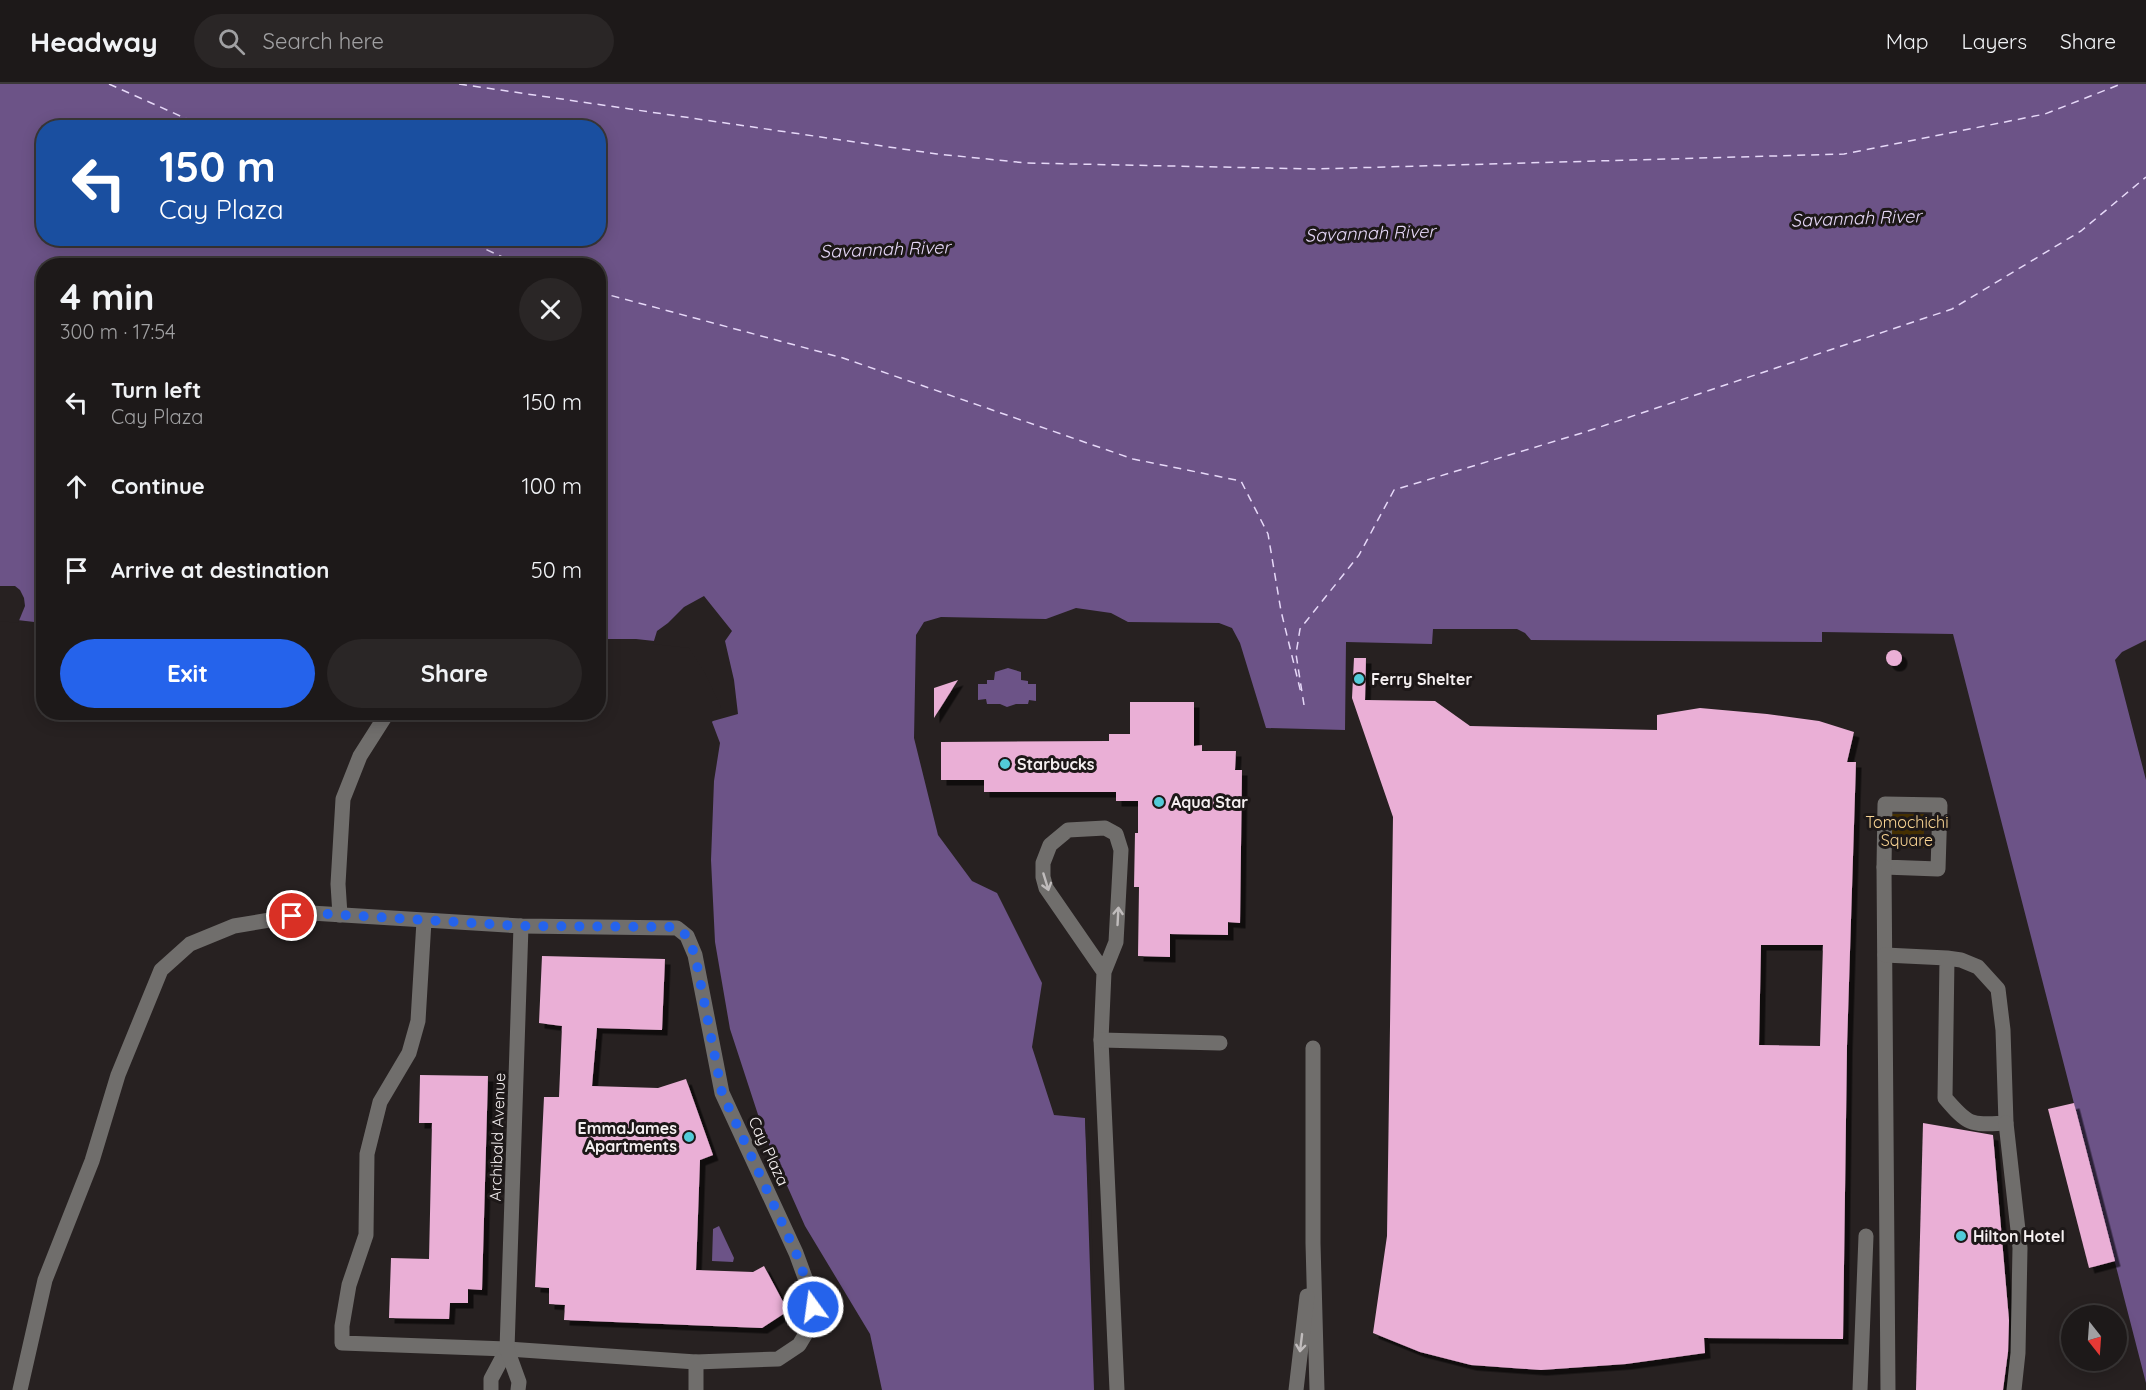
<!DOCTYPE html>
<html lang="en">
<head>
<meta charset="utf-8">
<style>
  :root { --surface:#1d1919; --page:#2a2626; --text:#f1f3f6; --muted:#a0a0a2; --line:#3b3838; --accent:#2563eb }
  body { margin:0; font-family:Quicksand,sans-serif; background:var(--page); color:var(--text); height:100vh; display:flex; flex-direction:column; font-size:22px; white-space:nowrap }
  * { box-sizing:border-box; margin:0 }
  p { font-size:20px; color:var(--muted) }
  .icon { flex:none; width:33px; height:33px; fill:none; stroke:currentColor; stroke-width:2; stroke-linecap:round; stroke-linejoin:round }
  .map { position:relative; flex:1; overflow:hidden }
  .side { position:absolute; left:36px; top:174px; width:570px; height:462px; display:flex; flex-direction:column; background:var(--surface); border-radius:24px; box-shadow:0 3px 15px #0003,0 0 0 2px var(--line) }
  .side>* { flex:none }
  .hud { position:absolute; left:36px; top:36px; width:570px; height:126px; border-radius:24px; box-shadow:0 3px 15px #0003,0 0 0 2px var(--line); background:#1a4fa0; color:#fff; overflow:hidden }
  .needle { width:39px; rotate:163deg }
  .controls { position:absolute; left:2061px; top:1221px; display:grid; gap:12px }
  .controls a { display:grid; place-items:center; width:66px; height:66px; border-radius:50%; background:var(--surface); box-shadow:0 3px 15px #0003,0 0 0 2px var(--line); font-size:30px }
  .pin { position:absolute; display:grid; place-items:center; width:51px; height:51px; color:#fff; margin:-26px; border:3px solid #fff; border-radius:50%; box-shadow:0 2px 6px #0007 }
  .me { position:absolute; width:66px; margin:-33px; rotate:346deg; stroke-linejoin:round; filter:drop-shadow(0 0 4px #0008) }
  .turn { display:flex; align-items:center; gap:21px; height:126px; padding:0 24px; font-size:27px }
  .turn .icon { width:78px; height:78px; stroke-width:2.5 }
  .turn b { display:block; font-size:42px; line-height:51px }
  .round { display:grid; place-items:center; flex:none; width:63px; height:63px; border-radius:32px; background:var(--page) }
  .headline { display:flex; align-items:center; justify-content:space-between; height:102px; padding:0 24px }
  h1 { font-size:36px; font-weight:800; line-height:45px }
  .action { display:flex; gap:12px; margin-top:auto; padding:12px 24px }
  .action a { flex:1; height:69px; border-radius:36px; background:var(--accent); color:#fff; font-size:24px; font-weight:800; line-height:69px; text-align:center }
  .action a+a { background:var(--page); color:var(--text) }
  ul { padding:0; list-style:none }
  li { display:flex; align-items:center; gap:18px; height:84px; padding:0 24px }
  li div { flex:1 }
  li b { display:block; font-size:22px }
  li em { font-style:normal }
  header { display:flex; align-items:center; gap:36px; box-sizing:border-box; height:84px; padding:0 30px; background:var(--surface); border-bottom:2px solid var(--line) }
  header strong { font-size:28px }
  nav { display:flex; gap:33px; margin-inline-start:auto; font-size:21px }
  .search { width:420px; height:54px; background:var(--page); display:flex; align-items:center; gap:15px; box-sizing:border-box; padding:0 21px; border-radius:33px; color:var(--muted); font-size:22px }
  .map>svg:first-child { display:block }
  .green { fill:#453002 }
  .water { fill:#6c5387; fill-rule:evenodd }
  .pier { fill:#272121 }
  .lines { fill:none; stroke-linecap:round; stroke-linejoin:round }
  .ferry { stroke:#e6d8f8; stroke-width:1.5; stroke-dasharray:8 6; stroke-linecap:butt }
  .building { fill:#eaafd6; fill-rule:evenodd; filter:url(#shadow) }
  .minor { stroke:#706e6c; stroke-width:15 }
  .oneway { stroke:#c0bcbc }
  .route { stroke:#2563eb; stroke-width:10; stroke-dasharray:0 18 }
  .poi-dot { fill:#52cbd8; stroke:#1d1818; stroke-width:2 }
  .labels { text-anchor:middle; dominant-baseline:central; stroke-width:6; stroke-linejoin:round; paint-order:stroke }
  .poi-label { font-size:16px; font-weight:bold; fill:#f5f0f1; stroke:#1d1818; text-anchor:start }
  .park-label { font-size:16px; fill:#fad594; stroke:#1d1818 }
  .street-label { font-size:16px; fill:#f5f0f1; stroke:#1d1818 }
  .water-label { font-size:18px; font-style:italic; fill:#e6d8f8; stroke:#1d1818 }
</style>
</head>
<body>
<header>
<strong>Headway</strong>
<div class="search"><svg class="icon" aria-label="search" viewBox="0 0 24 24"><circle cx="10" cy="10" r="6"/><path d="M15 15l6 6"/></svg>Search here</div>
<nav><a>Map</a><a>Layers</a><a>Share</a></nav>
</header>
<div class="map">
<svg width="2146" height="1306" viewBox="0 0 2146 1306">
  <defs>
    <filter id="shadow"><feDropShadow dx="5.5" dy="5.5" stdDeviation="0" flood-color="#0009"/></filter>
  </defs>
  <rect width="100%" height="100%" fill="#272121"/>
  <path class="green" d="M1890 730H1924V764H1888Z"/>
  <g class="water">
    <path d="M0 0H2146V556L2122 568 2115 576 2146 696V1299L1953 550 1822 548V558L1531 556 1525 549 1517 545H1433L1432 560 1346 558 1345 646 1266 644 1240 559 1232 544 1219 539 1128 538 1111 529 1076 524 1046 535 941 533 924 538 916 551 914 654 938 751 972 797 997 809 1042 899 1032 963 1054 1031 1085 1034 1094 1306H882L870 1250 805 1142 765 1052 730 945 715 858 711 776 714 697 720 659 712 638 724 623 691 561 636 555H599L598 182H44L43 539 0 534ZM44 44H598V154H44Z"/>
    <path d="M1008 584 1021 588V596L1028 597V600H1036V617L1029 616 1028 620H1016L1007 623 1000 620H987L986 615 978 616V600H987V596H994L995 588Z"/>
    <path d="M719 1142 734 1174 733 1178 712 1177 713 1145Z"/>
  </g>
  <g class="pier">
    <path d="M0 502H15L20 506 24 514 25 522 18 539 0 537Z"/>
    <path d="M704 512 732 547 725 557 734 596 738 630 713 637 710 635 721 623 705 589 689 564 653 560 657 547 668 539 684 523Z"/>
    <path d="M1085 1031 1088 1034 1097 1306H1096Z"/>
  </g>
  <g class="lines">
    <g class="ferry">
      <path d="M109 0 207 44"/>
      <path d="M459 0 937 70 1027 79 1314 85 1844 70 2045 30 2121 0"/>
      <path d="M461 154 522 182"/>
      <path d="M598 208 843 274 1133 375 1241 397 1268 450 1281 527 1301 609"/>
      <path d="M1304 621 1296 570 1300 545 1359 471 1394 406 1582 349 1952 225 2081 147 2146 93"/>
    </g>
  </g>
  <g class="building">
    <circle cx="1894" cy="574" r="8"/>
    <path d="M1354 574H1366L1365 616 1435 617 1470 642 1657 646V631L1700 624 1767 630 1819 637 1854 648 1847 678H1856L1847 962 1843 1255 1704 1254 1705 1269 1626 1280 1541 1286 1471 1281 1420 1268 1373 1249 1387 1152 1393 733 1352 614ZM1761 861H1823L1820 962 1759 961Z"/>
    <path d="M958 596 934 634V604Z"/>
    <path d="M1130 618H1194V662L1202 661V667H1236L1235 686H1242L1240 839 1228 838V851L1170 850V873L1138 872 1139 803H1134L1135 749H1138V717H1116V708H984V696H941V658L1109 657V650H1130Z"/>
    <path d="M542 872 665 875 662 946 597 944 592 1002 658 1004 686 995 713 1071 700 1076 696 1186 753 1188 764 1182 788 1227 762 1244 564 1236 565 1221 549 1220V1204L535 1203 544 1013H559L562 942 539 939Z"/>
    <path d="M420 991 488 992 482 1206 468 1205V1219H450L449 1235 389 1234 391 1174 429 1175 432 1039H419Z"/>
    <path d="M2074 1019 2115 1177 2089 1184 2048 1025Z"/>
    <path d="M1923 1039 1993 1051 2009 1236 2008 1268 2003 1306H1916Z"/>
  </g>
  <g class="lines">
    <g class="minor">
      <path d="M1885 720 1940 721 1938 785 1884 783Z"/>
      <path d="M1884 783 1888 1306"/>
      <path d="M340 831 338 800 343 715 360 672 388 628"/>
      <path d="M1885 871 1947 874 1961 876 1978 883 1998 905 2003 946 2006 1039C1970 1041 1969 1042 1945 1014L1947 874"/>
      <path d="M1104 888 1046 804 1043 793V779L1050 761 1068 746 1105 744 1116 750 1121 766 1116 858 1104 888 1101 956 1117 1306"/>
      <path d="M1101 956 1220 959"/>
      <path d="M1313 964V1159L1317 1306"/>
      <path d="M2006 1039 2020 1164 2018 1269 2014 1306"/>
      <path d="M20 1306 45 1196 92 1077 118 991 161 886 190 860 234 842 311 829 521 842 677 844 687 852 695 871 722 1009 796 1169 811 1210 814 1236 799 1261 778 1275 696 1278 507 1265 342 1259V1242L349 1201 366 1151 367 1070 380 1018 409 969 418 937 424 837"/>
      <path d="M491 1306V1295L507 1265"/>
      <path d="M518 1306 519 1298 507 1265 521 842"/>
      <path d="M696 1306V1278"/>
      <path d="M1296 1306 1307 1212"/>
      <path d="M1860 1306 1866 1152"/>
    </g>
  </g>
  <defs><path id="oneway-shaft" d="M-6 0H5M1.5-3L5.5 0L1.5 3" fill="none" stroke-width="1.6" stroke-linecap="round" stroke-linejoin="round" transform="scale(1.5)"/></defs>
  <g class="oneway">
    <use href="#oneway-shaft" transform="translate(1046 798) rotate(73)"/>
    <use href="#oneway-shaft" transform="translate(1118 832) rotate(-87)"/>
    <use href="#oneway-shaft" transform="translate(1301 1259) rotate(97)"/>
  </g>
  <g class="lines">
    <path class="route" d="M292 832 311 829 521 842 676 843 687 852 695 871 722 1009 796 1169 811 1210 813 1223"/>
  </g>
  <g class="poi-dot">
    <circle cx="1359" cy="595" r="6"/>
    <circle cx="1005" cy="680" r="6"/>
    <circle cx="1159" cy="718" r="6"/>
    <circle cx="689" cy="1053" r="6"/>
    <circle cx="1961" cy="1152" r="6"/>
  </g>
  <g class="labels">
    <g class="poi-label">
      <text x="1371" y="595">Ferry Shelter</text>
      <text x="1017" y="680">Starbucks</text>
      <text x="1171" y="718">Aqua Star</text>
      <text x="677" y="1044" text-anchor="end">EmmaJames<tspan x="677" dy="18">Apartments</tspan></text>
      <text x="1973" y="1152">Hilton Hotel</text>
    </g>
    <g class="park-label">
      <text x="1907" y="738">Tomochichi<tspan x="1907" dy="18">Square</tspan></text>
    </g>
    <g class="street-label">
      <text transform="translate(497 1053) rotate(-88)">Archibald Avenue</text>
      <text transform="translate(769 1067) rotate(65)">Cay Plaza</text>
    </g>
    <g class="water-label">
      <text transform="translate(1856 134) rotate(-2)">Savannah River</text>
      <text transform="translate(1370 149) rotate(-2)">Savannah River</text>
      <text transform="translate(885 165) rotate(-2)">Savannah River</text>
    </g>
  </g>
</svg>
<div class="controls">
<a><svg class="needle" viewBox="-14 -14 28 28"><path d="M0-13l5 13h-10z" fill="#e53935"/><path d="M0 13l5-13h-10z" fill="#a0a0a2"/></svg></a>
</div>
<div class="pin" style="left:292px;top:832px;background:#d93025"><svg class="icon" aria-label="arrive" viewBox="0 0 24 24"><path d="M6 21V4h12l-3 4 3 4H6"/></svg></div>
<svg class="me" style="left:813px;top:1223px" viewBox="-20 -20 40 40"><circle r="17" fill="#2563eb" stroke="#fff" stroke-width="3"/><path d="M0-11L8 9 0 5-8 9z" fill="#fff"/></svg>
<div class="hud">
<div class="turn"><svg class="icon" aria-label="left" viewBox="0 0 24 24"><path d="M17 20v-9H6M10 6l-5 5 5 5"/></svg><div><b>150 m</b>Cay Plaza</div></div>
</div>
<section class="side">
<div class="headline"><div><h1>4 min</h1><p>300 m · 17:54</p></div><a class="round"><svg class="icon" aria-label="close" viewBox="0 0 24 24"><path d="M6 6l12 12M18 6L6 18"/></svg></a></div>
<ul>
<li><svg class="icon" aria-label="left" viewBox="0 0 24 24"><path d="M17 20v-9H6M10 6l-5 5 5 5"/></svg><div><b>Turn left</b><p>Cay Plaza</p></div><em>150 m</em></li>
<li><svg class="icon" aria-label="ahead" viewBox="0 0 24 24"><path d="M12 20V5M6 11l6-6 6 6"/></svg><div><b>Continue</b></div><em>100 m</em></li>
<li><svg class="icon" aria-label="arrive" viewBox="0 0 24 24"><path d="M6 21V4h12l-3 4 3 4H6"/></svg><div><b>Arrive at destination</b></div><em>50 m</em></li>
</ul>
<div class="action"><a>Exit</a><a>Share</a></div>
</section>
</div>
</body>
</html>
